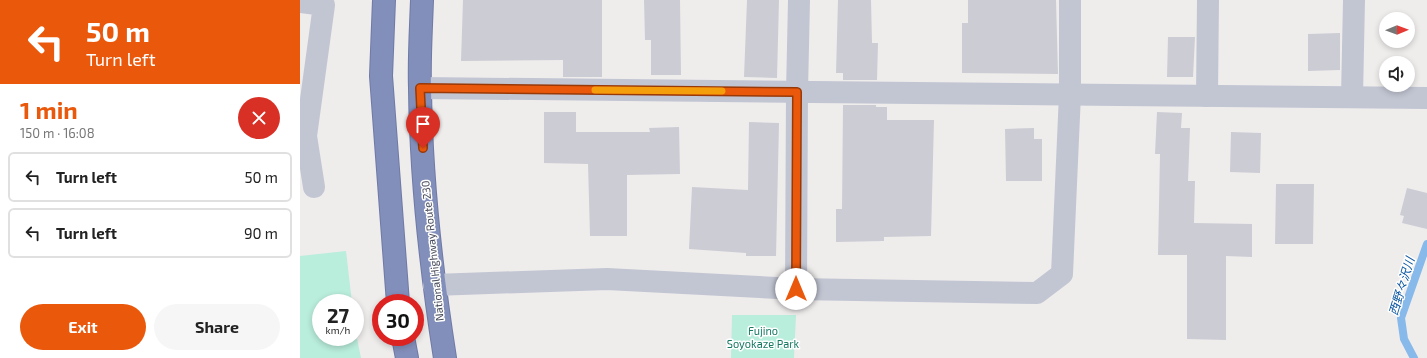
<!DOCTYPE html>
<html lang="en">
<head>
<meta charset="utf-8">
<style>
  :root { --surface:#fff; --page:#f6f6f6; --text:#222; --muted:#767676; --line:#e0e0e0; --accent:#ea580c }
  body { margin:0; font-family:"Exo 2","Noto Sans JP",sans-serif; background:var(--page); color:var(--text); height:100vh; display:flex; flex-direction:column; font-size:15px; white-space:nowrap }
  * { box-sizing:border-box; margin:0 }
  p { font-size:13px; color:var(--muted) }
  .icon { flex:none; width:22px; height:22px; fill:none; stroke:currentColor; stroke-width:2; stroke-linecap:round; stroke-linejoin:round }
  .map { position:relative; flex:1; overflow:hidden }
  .side { display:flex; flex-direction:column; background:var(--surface); width:300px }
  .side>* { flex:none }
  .hud { background:#ea580c; color:#fff; overflow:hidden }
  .needle { width:26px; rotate:89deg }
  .controls { position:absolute; left:1079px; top:12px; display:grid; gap:8px }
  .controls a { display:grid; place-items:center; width:36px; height:36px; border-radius:50%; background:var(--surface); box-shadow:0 2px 6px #0003; font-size:20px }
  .speed { position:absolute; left:12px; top:294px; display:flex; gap:8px; font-size:20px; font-weight:700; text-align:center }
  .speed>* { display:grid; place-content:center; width:52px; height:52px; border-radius:50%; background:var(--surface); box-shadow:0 2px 6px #0003; line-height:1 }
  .speed small { font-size:10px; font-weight:400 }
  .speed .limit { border:6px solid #d22; background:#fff; color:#111 }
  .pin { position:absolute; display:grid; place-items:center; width:34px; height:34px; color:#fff; margin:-41px -17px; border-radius:50% 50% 50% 0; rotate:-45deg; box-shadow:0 0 4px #0007 }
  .pin .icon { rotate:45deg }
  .me { position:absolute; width:44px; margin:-22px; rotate:0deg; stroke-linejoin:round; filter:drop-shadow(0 0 3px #0008) }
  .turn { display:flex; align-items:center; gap:14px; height:84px; padding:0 20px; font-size:18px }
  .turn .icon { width:52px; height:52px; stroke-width:2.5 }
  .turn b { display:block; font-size:28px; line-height:34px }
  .round { display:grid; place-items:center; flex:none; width:42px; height:42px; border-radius:21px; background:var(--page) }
  .overview { display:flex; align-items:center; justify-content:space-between; height:68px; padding:0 20px }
  h1 { font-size:24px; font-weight:700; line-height:30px; color:var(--accent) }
  .primary-button { display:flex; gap:8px; margin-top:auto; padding:8px 20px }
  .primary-button a { flex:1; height:46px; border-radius:24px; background:var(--accent); color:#fff; font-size:16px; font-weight:700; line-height:46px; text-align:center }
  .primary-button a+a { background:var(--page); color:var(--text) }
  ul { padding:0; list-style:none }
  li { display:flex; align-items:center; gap:12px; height:50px; margin:0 8px 6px; padding:0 12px; border:2px solid var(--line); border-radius:6px }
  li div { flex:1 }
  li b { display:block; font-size:15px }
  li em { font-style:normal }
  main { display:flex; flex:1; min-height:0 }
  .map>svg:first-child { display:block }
  .green { fill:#b9eddc }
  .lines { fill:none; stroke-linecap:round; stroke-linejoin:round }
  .stream { stroke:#87b9ea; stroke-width:8 }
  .building { fill:#ccccd4 }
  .highway-casing { stroke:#6f7aa6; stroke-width:24 }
  .minor { stroke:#c2c6d3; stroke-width:22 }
  .highway { stroke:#838fbb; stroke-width:22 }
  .route-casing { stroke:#983908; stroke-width:10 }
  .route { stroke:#ea580c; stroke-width:7 }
  .slow { stroke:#f59e0b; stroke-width:7 }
  .labels { text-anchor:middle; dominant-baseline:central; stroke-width:3; stroke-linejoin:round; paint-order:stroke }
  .street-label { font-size:11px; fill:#454959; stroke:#fff }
  .park-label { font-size:11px; fill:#177863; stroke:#fff }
  .water-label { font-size:12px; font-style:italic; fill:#0e59a2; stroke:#fff }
</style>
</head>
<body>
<main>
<section class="side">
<div class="hud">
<div class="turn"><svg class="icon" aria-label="left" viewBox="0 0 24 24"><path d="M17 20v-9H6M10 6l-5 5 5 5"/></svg><div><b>50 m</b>Turn left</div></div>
</div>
<div class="overview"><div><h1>1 min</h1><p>150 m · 16:08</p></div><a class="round" style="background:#d93025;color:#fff"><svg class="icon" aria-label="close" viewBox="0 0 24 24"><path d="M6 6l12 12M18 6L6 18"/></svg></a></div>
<ul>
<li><svg class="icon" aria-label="left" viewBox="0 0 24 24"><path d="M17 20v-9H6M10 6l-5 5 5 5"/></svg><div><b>Turn left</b></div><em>50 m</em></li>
<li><svg class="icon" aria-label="left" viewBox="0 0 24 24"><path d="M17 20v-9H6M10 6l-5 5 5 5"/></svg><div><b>Turn left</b></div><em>90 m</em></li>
</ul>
<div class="primary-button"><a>Exit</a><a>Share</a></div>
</section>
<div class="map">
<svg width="1127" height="358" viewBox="0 0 1127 358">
  <rect width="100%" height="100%" fill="#efecec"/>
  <g class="green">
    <path d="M46 251 52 303H21V337H55V329L61 358H0V256Z"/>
    <path d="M432 315H496L494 358H431Z"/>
  </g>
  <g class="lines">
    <path class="stream" d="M1114 358 1104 339 1101 318 1127 244"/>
  </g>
  <g class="building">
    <path d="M163 0H302V77H263V60L161 61Z"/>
    <path d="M344 0H380L381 75H351V40H345Z"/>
    <path d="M447 0H479L477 78 444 77Z"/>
    <path d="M538 0H571L572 43H578L577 80H543V73H536Z"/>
    <path d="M668 0H756L758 74 662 73V23H668Z"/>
    <path d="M1040 33V70L1008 71V34Z"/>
    <path d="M868 37H895L893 77H867Z"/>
    <path d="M543 105H576V107H587V120H634L631 236 584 237V241L536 242V209H542Z"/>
    <path d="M244 112H276V132H350L349 128 379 127 380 174 327 175V236H290L288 164 244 163Z"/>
    <path d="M857 112 882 113 881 128H890L888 181H895L894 223 952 224V257L926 256V340L887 339V255H858L860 154H855Z"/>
    <path d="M449 122 479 123 476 256H446V253L389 249 392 187 448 190Z"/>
    <path d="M734 128V139H742V181H706L705 129Z"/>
    <path d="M931 132 961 133 960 173 930 172Z"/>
    <path d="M976 184H1014L1013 244H975Z"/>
    <path d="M1107 188 1127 193V229L1102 223 1104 216 1100 215Z"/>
  </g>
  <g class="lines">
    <defs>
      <g id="highway">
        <path d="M84 0 81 76 98 303"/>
        <path d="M122 0C121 29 119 59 120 88 121 179 131 269 145 358"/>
        <path d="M103 337 107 358"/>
      </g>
    </defs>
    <use href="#highway" class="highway-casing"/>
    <g class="minor">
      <path d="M0 2 24 5 6 136 14 187"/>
      <path d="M120 88 1127 98"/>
      <path d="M907 96 908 0"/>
      <path d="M1052 97 1054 0"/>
      <path d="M134 285 307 279 496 289 737 293 762 274 770 94V0"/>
      <path d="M496 289 497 92 499 0"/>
    </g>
    <use href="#highway" class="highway"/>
  </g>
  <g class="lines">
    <defs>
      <path id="route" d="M123 148 120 88 497 92 496 289"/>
    </defs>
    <use href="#route" class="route-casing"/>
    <use href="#route" class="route"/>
    <path class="slow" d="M295 90 422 91"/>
  </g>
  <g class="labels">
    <g class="street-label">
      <text transform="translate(132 251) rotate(-96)">National Highway Route 230</text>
    </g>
    <g class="park-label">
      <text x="463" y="330">Fujino<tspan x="463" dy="13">Soyokaze Park</tspan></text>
    </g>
    <g class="water-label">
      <text transform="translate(1101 286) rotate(-73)">西野々沢川</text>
    </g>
  </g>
</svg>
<div class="controls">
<a><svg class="needle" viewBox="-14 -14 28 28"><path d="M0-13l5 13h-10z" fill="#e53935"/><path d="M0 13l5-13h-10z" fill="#767676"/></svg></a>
<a><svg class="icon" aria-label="sound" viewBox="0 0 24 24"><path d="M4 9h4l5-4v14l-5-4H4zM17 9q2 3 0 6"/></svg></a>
</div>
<div class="speed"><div>27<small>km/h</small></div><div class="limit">30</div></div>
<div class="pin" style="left:123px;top:148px;background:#d93025"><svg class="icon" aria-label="arrive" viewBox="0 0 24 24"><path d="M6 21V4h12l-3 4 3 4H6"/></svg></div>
<svg class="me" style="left:496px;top:289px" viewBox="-20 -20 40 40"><circle r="19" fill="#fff"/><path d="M0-13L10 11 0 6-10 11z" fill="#ea580c"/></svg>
</div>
</main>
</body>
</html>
